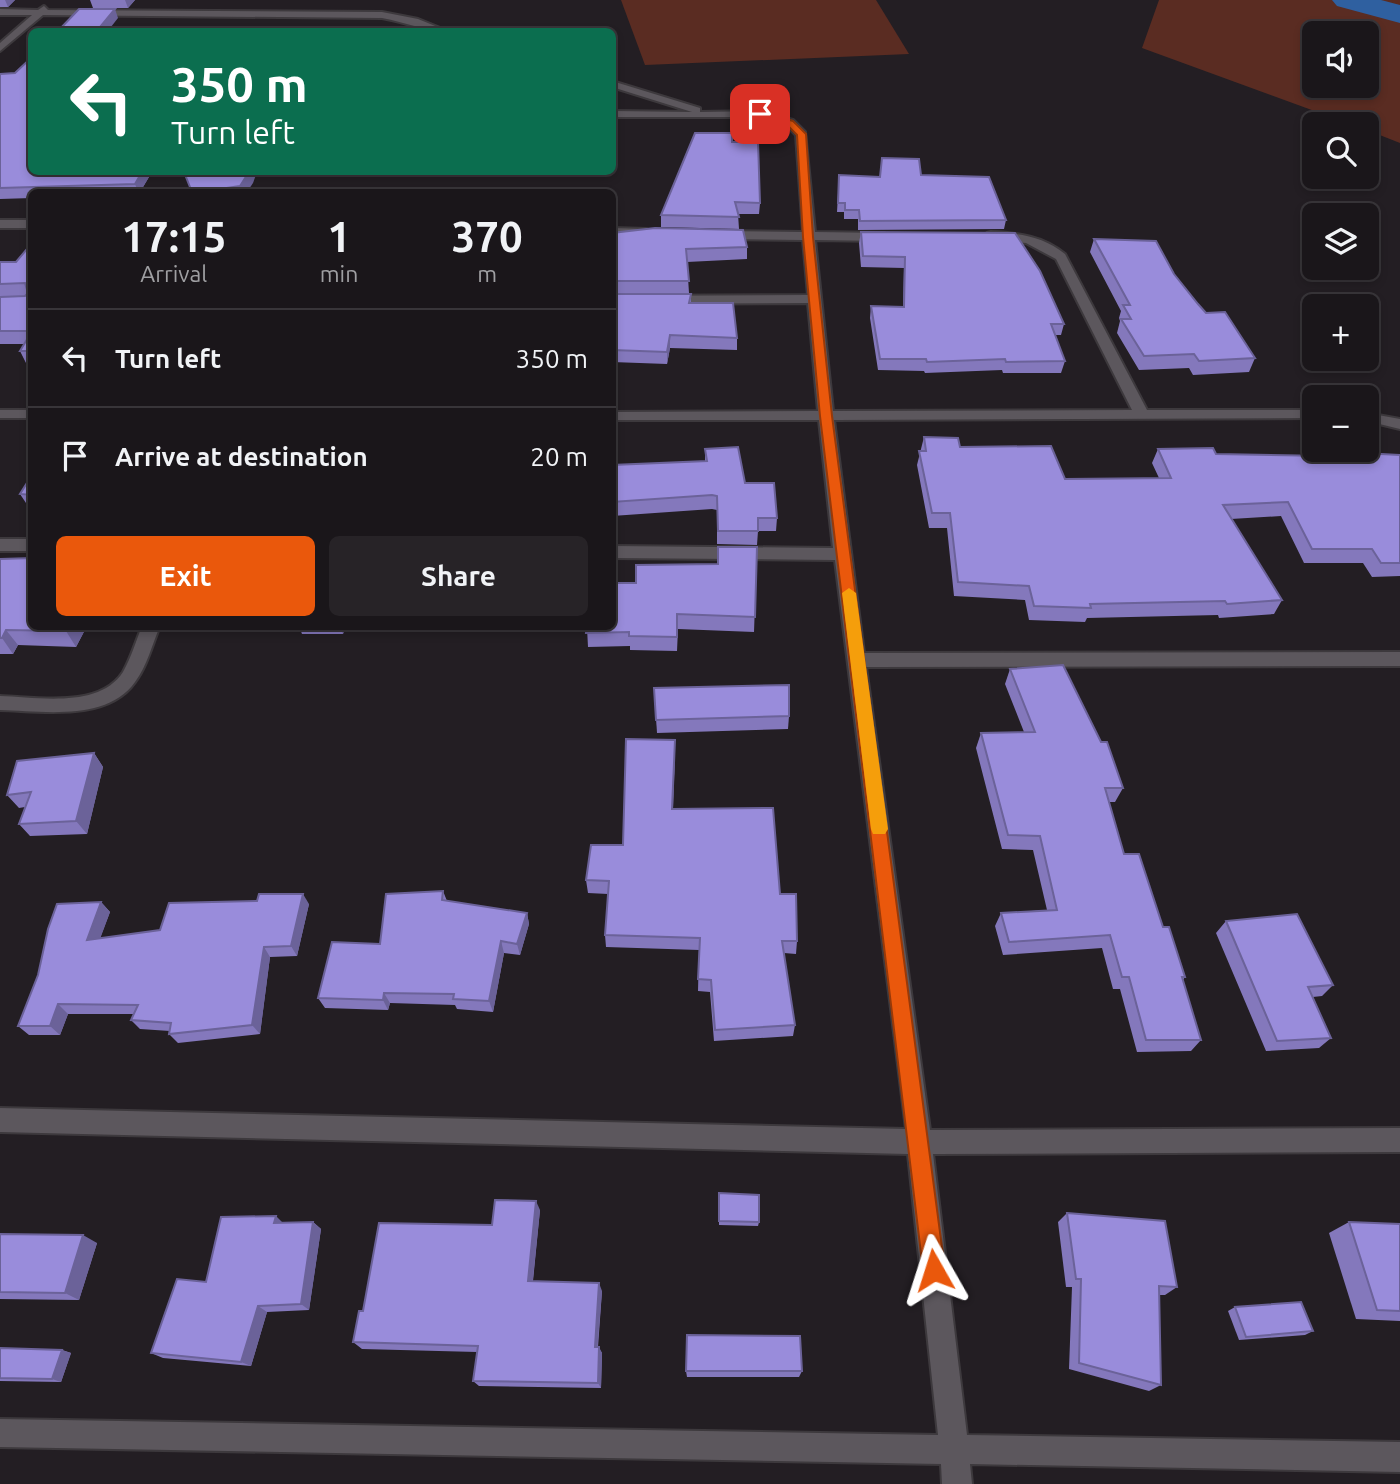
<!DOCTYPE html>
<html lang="en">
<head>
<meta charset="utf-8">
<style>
  :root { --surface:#1a161a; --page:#272327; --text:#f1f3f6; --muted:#9f9fa2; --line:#383539; --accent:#ea580c }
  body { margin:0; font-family:Ubuntu,sans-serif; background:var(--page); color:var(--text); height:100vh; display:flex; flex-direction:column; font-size:26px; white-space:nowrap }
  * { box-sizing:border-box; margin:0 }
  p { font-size:23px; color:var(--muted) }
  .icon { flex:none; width:38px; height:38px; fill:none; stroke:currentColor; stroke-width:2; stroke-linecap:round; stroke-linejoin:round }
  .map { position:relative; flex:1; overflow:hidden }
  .side { position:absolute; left:28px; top:189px; width:588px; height:441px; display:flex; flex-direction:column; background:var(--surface); border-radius:10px; box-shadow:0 4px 10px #0003,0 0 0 2px var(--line) }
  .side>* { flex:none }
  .top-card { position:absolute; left:28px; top:28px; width:588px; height:147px; border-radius:10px; box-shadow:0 4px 10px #0003,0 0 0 2px var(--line); background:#0b6e4f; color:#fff; overflow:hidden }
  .tools { position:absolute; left:1302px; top:21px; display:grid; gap:14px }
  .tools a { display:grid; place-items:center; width:77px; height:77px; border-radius:10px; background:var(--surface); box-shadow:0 4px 10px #0003,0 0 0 2px var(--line); font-size:35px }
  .pin { position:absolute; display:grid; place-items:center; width:60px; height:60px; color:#fff; margin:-30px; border-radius:14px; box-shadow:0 4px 10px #0006 }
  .me { position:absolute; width:77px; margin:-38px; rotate:354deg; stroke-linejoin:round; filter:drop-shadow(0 0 5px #0008) }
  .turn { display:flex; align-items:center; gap:24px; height:147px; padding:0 28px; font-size:32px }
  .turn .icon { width:91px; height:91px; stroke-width:2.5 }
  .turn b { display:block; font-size:49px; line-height:60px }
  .eta { display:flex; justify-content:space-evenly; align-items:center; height:119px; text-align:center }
  .eta b { font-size:42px; font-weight:600; line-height:49px }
  .primary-button { display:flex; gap:14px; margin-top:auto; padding:14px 28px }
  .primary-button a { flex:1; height:80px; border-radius:10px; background:var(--accent); color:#fff; font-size:28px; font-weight:600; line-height:80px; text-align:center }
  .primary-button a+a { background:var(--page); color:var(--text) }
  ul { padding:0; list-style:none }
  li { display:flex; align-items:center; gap:21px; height:98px; padding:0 28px; border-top:2px solid var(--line) }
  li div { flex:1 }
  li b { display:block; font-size:26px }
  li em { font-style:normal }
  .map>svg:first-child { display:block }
  .green { fill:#5a2c22; fill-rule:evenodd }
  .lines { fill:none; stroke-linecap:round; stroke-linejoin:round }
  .river { fill:#2f60a0; fill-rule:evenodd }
  .minor-casing { stroke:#3d393d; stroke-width:4 }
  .minor { fill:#5c575d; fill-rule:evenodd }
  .wall { fill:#8478bc }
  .shaded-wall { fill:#6b6299 }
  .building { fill:#998cdb; stroke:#6b6299; stroke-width:2 }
  .route { fill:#ea580c; stroke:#983908; stroke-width:2 }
  .slow { fill:#f59e0b }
</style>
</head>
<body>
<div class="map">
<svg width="1400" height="1484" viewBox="0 0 1400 1484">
  <rect width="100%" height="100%" fill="#231e23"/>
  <g class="green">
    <path d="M621 0H876L909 54 645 65Z"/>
    <path d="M1159 0H1400V143L1367 130V124H1350L1142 48ZM1314 33H1367V86H1314Z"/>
  </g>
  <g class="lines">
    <path class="river" d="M1332 0H1381L1400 5V23L1337 6Z"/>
    <defs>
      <g id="minor">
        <path d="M44 6 48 10 382 12 418 19 450 32C428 32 405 22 382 18L43 15 0 51V43L32 15H0V9L38 10Z"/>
        <path d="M612 81 700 108V112L760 111 793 120 805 132 815 232 884 233 890 237 884 241 815 240 833 411 1132 410 1056 259 1026 243 987 239V233L991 232C1019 233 1043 236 1065 254L1147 410H1314V418L834 420 864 653 1400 652V666L866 667 930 1130 1400 1128V1152L933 1154 967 1435 1400 1442V1472L970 1464 972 1484H942L941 1464 0 1447V1419L938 1435 908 1154 0 1132V1108L906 1129 835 560 612 558V546L833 548 819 420H612V412L818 411 808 303 612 304V296L808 295 803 240 719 239 713 235 719 231 803 232 796 135 785 124 760 117H612V111L692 112 612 87Z"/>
        <rect x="0" y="220" width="32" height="8"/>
        <path d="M612 228 646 229 652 233 646 237 612 236Z"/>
        <rect x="0" y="410" width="32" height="8"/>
        <path d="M1367 413 1400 419V429L1367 421Z"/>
        <rect x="0" y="539" width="32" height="12"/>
        <path d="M142 626H160C152 645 147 666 135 682 107 722 42 711 0 710V696C37 697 99 709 123 672 131 658 136 641 142 626Z"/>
      </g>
    </defs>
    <use href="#minor" class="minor-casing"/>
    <use href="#minor" class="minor"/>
  </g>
  <g class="wall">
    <path d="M0 0H15L8 7H0Z"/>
    <path d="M90 0H135L128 8H93Z"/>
    <path d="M0 74 32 172H152L140 192H32V198L0 199Z"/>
    <path d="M732 142 760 203 759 214H738L739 229 661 227V215Z"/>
    <path d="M839 175 880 177 921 175 1006 220 1004 229 858 230V219H844V212H837Z"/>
    <path d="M861 232 1064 324 1061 335H1055L1065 361 1061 373H1003L1002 370 925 373 924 371 878 370 870 318 871 306 903 307 904 268 861 267 859 243Z"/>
    <path d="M612 233 747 247V259L687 262 689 293H612Z"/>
    <path d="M1094 239 1206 313 1255 358 1249 372 1193 375 1189 368 1139 370 1117 333 1120 321 1119 318 1121 311 1090 252Z"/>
    <path d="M32 243V364L27 365 20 351 24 344H0V262H16Z"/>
    <path d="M612 294H691V303L737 338V350L670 348 667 364 612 362Z"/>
    <path d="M924 437 1065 479 1159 478 1152 463 1158 449 1216 454 1322 456 1325 450 1400 455V576L1372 577 1363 563H1304L1281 516 1231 519 1282 600 1274 614 1219 618 1218 615 1087 618 1085 622 1029 620 1025 600 954 596 947 528H929L917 465Z"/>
    <path d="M705 449 745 483 777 518 776 531H758L757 545 717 544V510L712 509 612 516V465L705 461Z"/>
    <path d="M32 475V507L28 506 20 494Z"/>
    <path d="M718 547H757L754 632 678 629 677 651 630 650V646L588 647 587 628 554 626H612L636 583 718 564Z"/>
    <path d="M0 559 32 626H87L76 647 18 645 13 654H0Z"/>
    <path d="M180 626H250L248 631Z"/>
    <path d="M299 626H351L345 627 343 634H302Z"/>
    <path d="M402 626H459V629L404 632Z"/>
    <path d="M1010 669 1123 788 1115 802H1109L1124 854 1163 927 1185 977 1183 980 1201 1040 1191 1051 1137 1052 1120 989H1113L1102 948 1003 955 995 926 1001 913 1047 910 1033 850 1002 849 976 748 981 733 1024 732 1005 684Z"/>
    <path d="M654 688 789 716 788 729 657 733Z"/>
    <path d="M94 753 103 767 87 834 30 836 19 824 25 807 19 808 7 795Z"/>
    <path d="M675 754 673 809 780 894 797 941 796 954 784 953 795 1025 793 1036 714 1041 710 992 698 991 699 950 606 947 605 935 608 894 588 893 586 880 623 845Z"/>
    <path d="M443 891 447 901 527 913 529 924 520 955 504 953 493 1012 457 1009 455 1005 390 1003 388 1010 325 1008 318 998Z"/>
    <path d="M101 902 110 912 100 938 160 930 309 904 297 956 270 957 260 1034 178 1043 169 1034 170 1031 140 1029 131 1020 134 1014H68L60 1035H29L18 1026Z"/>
    <path d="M1226 921 1333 985 1322 996 1313 997 1331 1038 1319 1048 1266 1051 1216 933Z"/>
    <path d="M719 1193 759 1222 758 1226 719 1225Z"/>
    <path d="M540 1210 533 1281 602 1291 598 1347 602 1353 601 1388 479 1386 473 1381 477 1352 362 1349 353 1342 363 1311 492 1225Z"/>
    <path d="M1067 1213 1177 1287 1165 1295H1159L1161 1385 1149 1391 1069 1369 1072 1287H1066L1058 1222Z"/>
    <path d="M313 1222 321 1229 309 1310 267 1312 251 1366 163 1358 151 1353 206 1282 283 1223Z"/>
    <path d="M1349 1222 1400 1224V1321L1356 1319 1329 1233Z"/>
    <path d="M0 1234 97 1243 79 1300 0 1299Z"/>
    <path d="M1235 1307 1313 1331 1305 1335 1239 1340 1228 1311Z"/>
    <path d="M0 1348 62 1350 71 1353 61 1382 0 1381Z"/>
    <path d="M686 1371H802L799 1377H687Z"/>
  </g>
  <g class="shaded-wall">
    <path d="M5 0H15L8 7Z"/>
    <path d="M125 0H135L128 8Z"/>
    <path d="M115 9 118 18 107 32H96Z"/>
    <path d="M142 172H152L140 192H138L135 184Z"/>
    <path d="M249 172H257L253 183 247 192H200Z"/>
    <path d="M670 335V348L667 364V352Z"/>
    <path d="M68 626H87L76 647 66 631Z"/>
    <path d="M340 626 345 627 343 634Z"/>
    <path d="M6 630 18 645 13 654 2 638Z"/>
    <path d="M675 740V754L672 822V809Z"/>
    <path d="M94 753 103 767 87 834 76 821Z"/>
    <path d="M303 894 309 904 297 956 291 946Z"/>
    <path d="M101 902 110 912 96 950 87 940Z"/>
    <path d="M527 913 529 924 520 955 517 944Z"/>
    <path d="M501 941 504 953 493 1012 489 1001Z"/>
    <path d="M264 947 270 957 260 1034 252 1025Z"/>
    <path d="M384 993 390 1003 388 1010 383 1000Z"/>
    <path d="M58 1004 68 1014 60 1035 50 1026Z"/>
    <path d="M536 1201 540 1210 532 1288 528 1281Z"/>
    <path d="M276 1216 284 1224 274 1223Z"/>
    <path d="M313 1222 321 1229 309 1310 301 1304Z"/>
    <path d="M83 1235 97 1243 79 1300 65 1293Z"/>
    <path d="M599 1283 602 1291 597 1353 595 1347Z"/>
    <path d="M258 1306 267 1312 251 1366 241 1362Z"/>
    <path d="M599 1347 602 1353 601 1388 598 1383Z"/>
    <path d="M62 1350 71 1353 61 1382 52 1379Z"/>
  </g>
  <g class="building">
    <path d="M79 9H115L96 32H57Z"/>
    <path d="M32 57V172H142L135 184 0 188V74L15 73Z"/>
    <path d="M695 133H732V142H758L760 203 735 202 739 217 661 215Z"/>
    <path d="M882 158 919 159 921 175 989 177 1006 220 860 221 859 210H845V203H838L839 175 880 177Z"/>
    <path d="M184 172H249L240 186 200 192H192Z"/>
    <path d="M655 228 743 230 747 247 686 249 689 281H612V233Z"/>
    <path d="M861 232 1015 233 1040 271 1064 324H1051L1065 361 1006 362 1005 359 927 362 926 359H880L871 306 904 307 905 257 863 256Z"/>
    <path d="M1094 239 1156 241 1174 274 1198 304 1206 313 1225 312 1255 358 1199 361 1194 354 1144 356 1121 319H1131L1123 305H1130Z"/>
    <path d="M32 243V331H0V297L25 296 28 293 25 283 0 284V262H16Z"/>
    <path d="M612 294H691L689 303H733L737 338 670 335 667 352 612 350Z"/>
    <path d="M32 331V351H20Z"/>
    <path d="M924 437 958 438 960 447 1051 446 1065 479 1171 478 1158 449 1213 448 1216 454 1328 456 1325 450 1361 451 1362 453 1400 455V563H1381L1372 549H1312L1288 502 1223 505 1282 600 1227 604 1225 601 1090 604 1091 608 1034 606 1029 586 958 582 950 513H932L919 451H926Z"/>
    <path d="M738 447 745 483H774L777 518H758V531H718L717 496 712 495 612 502V465L707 461 705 449Z"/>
    <path d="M32 475V495L20 494Z"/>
    <path d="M718 547H757L755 617 677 614V637L629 636V632L586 633 587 626H612V583H636V565L718 564Z"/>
    <path d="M32 558V626H68L66 631 6 630 2 638H0V559Z"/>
    <path d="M1063 665 1101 742H1107L1123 788H1105L1124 854H1139L1163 927H1169L1185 977H1182L1201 1040H1146L1129 977H1122L1110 935 1009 942 1001 913 1057 910 1040 836 1008 835 981 733 1035 732 1010 669Z"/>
    <path d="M789 685V716L656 720 654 688Z"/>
    <path d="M626 739 675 740 672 809 773 808 780 894H796L797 941H782L795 1025 715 1030 711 980 698 979 700 938 605 935 609 881 586 880 591 845H623Z"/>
    <path d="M94 753 76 821 19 824 31 792 7 795 17 761Z"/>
    <path d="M443 891 442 900 527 913 517 944 501 941 489 1001 453 999 454 994 384 993 383 1000 318 998 332 942 380 944 386 894Z"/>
    <path d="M259 894H303L291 946 264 947 252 1025 169 1034 171 1023 131 1020 138 1005 58 1004 50 1026H18L38 975 48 929 57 904 101 902 87 940 160 930 169 903 257 901Z"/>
    <path d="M1297 914 1333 985 1308 987 1331 1038 1277 1041 1226 921Z"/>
    <path d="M719 1193 759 1195V1222L719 1221Z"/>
    <path d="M495 1200 536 1201 528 1281 599 1283 595 1347H599L598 1383 473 1381 478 1346 353 1342 359 1311H363L379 1223 492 1225Z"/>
    <path d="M1067 1213 1165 1221 1177 1287 1159 1286 1161 1385 1079 1363 1081 1279H1076Z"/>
    <path d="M276 1216 274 1223 313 1222 301 1304 258 1306 241 1362 151 1353 177 1279 206 1282 221 1217Z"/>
    <path d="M1349 1222 1400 1224V1311L1377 1310Z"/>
    <path d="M0 1234 83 1235 65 1293 0 1292Z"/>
    <path d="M1301 1302 1313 1331 1246 1337 1235 1307Z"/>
    <path d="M687 1335 800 1336 802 1371H686Z"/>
    <path d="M0 1348 62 1350 52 1379 0 1378Z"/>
  </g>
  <path class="route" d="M760 111 793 121 806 134 813 237 832 416 945 1270 942 1278 934 1281 926 1278 923 1270 820 416 803 237 797 135 786 124 757 115 755 114Z"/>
  <path class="slow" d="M849 588 856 593 888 829 885 834H873L871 829 842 593Z"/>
</svg>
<div class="tools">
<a><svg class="icon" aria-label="sound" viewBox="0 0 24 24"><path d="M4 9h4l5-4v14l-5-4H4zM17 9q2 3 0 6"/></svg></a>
<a><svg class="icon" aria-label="search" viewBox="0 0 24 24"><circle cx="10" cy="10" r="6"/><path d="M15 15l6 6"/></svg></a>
<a><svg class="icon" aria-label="layers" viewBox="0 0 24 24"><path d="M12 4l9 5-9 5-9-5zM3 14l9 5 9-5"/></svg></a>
<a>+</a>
<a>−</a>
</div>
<div class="pin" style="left:760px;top:114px;background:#d93025"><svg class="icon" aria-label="arrive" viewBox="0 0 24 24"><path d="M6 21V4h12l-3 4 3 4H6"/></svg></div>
<svg class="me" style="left:934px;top:1270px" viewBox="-20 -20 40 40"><path d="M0-17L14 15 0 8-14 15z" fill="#ea580c" stroke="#fff" stroke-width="4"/></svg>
<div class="top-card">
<div class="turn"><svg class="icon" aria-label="left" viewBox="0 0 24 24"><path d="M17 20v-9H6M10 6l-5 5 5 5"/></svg><div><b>350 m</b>Turn left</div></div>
</div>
<section class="side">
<div class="eta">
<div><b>17:15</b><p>Arrival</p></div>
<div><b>1</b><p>min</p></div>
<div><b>370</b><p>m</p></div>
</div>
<ul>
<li><svg class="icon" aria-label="left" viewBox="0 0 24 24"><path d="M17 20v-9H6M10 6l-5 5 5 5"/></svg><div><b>Turn left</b></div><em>350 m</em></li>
<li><svg class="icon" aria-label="arrive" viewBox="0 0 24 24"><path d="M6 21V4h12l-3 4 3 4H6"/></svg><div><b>Arrive at destination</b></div><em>20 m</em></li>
</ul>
<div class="primary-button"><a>Exit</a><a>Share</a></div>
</section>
</div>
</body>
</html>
